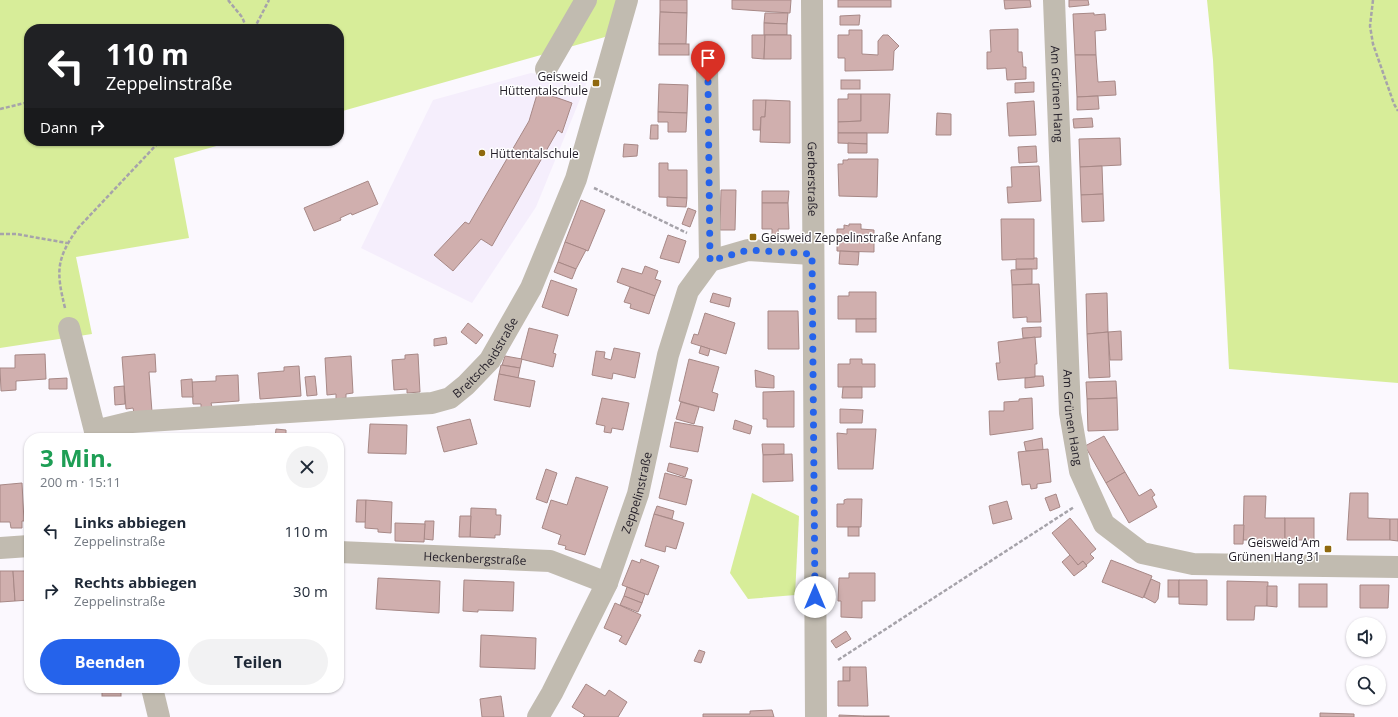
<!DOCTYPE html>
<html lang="de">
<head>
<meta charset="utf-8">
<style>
  :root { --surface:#fff; --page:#f2f2f3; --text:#1f2937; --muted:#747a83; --accent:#2563eb }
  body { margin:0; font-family:"Open Sans",sans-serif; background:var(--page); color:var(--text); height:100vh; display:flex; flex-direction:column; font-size:15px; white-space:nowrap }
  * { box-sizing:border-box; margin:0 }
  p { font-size:13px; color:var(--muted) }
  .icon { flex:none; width:22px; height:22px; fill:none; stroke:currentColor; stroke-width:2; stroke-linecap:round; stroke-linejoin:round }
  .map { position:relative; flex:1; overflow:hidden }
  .sheet { position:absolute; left:24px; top:433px; width:320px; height:260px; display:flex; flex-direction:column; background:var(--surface); border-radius:16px; box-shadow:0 1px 3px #0004 }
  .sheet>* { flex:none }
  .guide { position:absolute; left:24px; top:24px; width:320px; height:122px; border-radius:16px; box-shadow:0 1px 3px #0004; background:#202124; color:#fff; overflow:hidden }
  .buttons { position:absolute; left:1346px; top:617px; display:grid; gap:8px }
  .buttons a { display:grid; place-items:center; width:40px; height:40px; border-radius:50%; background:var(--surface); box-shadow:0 1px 3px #0004; font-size:20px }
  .pin { position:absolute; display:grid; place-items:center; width:34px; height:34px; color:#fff; margin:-41px -17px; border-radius:50% 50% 50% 0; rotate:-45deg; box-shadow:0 0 4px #0007 }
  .pin .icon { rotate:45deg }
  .me { position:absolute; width:44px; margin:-22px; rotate:0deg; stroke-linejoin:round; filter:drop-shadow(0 0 3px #0008) }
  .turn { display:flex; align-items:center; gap:14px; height:84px; padding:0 16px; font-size:18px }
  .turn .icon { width:52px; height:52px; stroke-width:2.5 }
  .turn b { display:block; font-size:28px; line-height:34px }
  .then { display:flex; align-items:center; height:38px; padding:0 16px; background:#0003; gap:8px; font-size:15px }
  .round { display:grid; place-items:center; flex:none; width:42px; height:42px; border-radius:21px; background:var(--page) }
  .head { display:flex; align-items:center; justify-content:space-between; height:68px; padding:0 16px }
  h1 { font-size:24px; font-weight:700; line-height:30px; color:#1e9e55 }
  .cta { display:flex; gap:8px; margin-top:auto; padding:8px 16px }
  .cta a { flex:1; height:46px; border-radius:24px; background:var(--accent); color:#fff; font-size:16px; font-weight:700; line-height:46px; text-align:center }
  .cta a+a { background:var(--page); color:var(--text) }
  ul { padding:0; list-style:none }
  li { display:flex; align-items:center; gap:12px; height:60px; padding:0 16px }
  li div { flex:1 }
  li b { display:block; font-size:15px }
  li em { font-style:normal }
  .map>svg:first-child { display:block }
  .built { fill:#f5eefc }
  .green { fill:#d7ed99 }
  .building { fill:#d0afae; stroke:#a78886 }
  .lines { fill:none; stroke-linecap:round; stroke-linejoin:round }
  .path { stroke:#a6a3aa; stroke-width:2.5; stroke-dasharray:4 2; stroke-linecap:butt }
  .minor { stroke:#c1bbb0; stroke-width:22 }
  .route { stroke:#2563eb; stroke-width:7; stroke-dasharray:0 12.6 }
  .poi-dot { fill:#8f680e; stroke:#fff; stroke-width:1.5 }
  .labels { text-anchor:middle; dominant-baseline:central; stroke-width:3; stroke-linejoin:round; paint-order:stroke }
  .poi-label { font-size:12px; fill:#231e28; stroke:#fff; text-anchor:end }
  .street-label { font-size:12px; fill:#231e28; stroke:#fff }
</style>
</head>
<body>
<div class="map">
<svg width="1398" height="717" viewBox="0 0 1398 717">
  <rect width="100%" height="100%" fill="#fbf8fe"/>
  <path class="built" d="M531 73 587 82 536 207 472 303 361 248 433 100Z"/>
  <g class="green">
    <path d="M0 0H629L605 37 339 112V29H29V141H234L174 158 189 238 76 257 92 334 0 348Z"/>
    <path d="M1207 0H1398V383L1229 369 1213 60Z"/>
    <path d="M752 493 799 516 795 595 748 599 730 573Z"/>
  </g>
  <g class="building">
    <path d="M660 0H687V13L660 12Z"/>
    <path d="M732 0H791L790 13 732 9Z"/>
    <rect x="838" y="0" width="53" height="7"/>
    <path d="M1004 0H1030L1031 7 1005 9Z"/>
    <path d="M1069 0H1088L1089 5 1069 7Z"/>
    <path d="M660 12 687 13 686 44H659Z"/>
    <path d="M765 13H788L787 24 764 23Z"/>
    <path d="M1094 13V15L1105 14 1106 30 1095 31 1096 55H1075L1073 14Z"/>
    <path d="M860 15 859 25H840V16Z"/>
    <path d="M764 23 787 24V35H764Z"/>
    <path d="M1018 29V52H1022L1023 67H1026V79L1007 80 1006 68 987 69V52H991L990 30Z"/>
    <path d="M849 30H862V54L878 55V41L883 35H888L899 46 894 51 893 70 845 71V58H838V35H849Z"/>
    <path d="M752 35H765L764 59 752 58Z"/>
    <path d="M765 35H791V59H764Z"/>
    <rect x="659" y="44" width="30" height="11"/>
    <path d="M1075 55H1096L1098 82 1115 81 1116 95 1077 97Z"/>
    <rect x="841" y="80" width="19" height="9"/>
    <path d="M1034 82V92L1015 93V83Z"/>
    <path d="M659 84 688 85 687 113 658 112Z"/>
    <path d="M538 91 572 103 562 133 558 130 492 246 481 239 453 271 434 255 465 222 469 224 529 121Z"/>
    <path d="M848 94H861V121L838 122V99H848Z"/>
    <path d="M861 94H890L888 133H838V122L861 121Z"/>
    <path d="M1098 96 1099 109 1077 110V97Z"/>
    <path d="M753 100H766L765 117H761L760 130H753Z"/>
    <path d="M766 100 790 101V143L760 142 761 117H765Z"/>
    <path d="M1034 101 1036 135 1009 136 1007 103Z"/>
    <path d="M658 112 687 113 686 132H668V122H658Z"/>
    <path d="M937 113 951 114V135H936Z"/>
    <path d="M1092 118 1093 127 1074 128 1073 119Z"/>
    <path d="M651 125H658V139H650Z"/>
    <path d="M838 133H867V144L838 143Z"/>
    <path d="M1120 138 1121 165 1080 167 1079 139Z"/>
    <path d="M848 143 867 144V153H848Z"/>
    <path d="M624 144 638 145 637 156 623 157Z"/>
    <path d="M1036 146 1037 162 1019 163 1018 147Z"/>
    <path d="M848 159H878L877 197 839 196 838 164H843V160H848Z"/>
    <path d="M659 163H668V170H687V198L659 197Z"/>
    <path d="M1039 166 1041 201 1008 203 1007 187H1012L1011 167Z"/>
    <path d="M1102 166 1103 194 1081 195 1080 167Z"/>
    <path d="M368 181 378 204 352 215 351 213 340 218 341 220 314 231 304 208Z"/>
    <path d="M721 190H736L735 230H720Z"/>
    <path d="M762 191H789L788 203H762Z"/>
    <path d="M1103 194 1104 221 1082 222 1081 195Z"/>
    <path d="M667 197 687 198 686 207 667 206Z"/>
    <path d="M581 200 605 210 588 251 565 242Z"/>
    <path d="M762 203H788L789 229H778L779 237H772V229H762Z"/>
    <path d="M688 208 696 211 690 227 682 224Z"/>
    <path d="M1001 219H1034V259L1002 260Z"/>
    <path d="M849 224H861V229L874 230V252L837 251V229H844V225L849 226Z"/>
    <path d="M668 235 686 241 679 263 660 258Z"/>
    <path d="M565 242 586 250 576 269 558 262Z"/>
    <path d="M840 251 859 252 858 265 839 264Z"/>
    <path d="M1034 258H1037V269H1016V259H1034Z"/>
    <path d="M558 262 576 269 572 279 554 272Z"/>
    <path d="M645 266 658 271 655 279 661 281 655 296 617 282 622 268 642 274Z"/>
    <path d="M1032 269V284L1012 285 1011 270Z"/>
    <path d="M551 280 577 289 568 316 542 307Z"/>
    <path d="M1039 284 1041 322H1027V317L1013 318 1012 285Z"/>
    <path d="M630 287 655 296 649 314 630 308 631 304 624 302Z"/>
    <path d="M849 292H876V319H838V296H849Z"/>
    <path d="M713 293 731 298 729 307 710 302Z"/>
    <path d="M1107 293 1108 332 1087 334 1086 294Z"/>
    <path d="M768 311H798L799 349H768Z"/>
    <path d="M705 313 735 323 726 354 691 343 694 334 698 335Z"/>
    <rect x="856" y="319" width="20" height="13"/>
    <path d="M468 323 483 335 476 344 461 332Z"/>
    <path d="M1041 327V337L1023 338 1022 328Z"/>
    <path d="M529 328 558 335 553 353 556 354 553 367 521 359Z"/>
    <path d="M1121 331 1122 360H1110L1108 332Z"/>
    <path d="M1108 332 1110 377 1089 378 1087 334Z"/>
    <path d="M446 337 447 344 434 346V339Z"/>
    <path d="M1035 337 1037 364H1035V377L998 380 996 363H1000L998 342Z"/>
    <path d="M701 346 710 349 708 356 699 353Z"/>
    <path d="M614 348 640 353 635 378 613 373 612 379 592 375 596 351 605 352 604 358 611 360Z"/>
    <path d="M45 354 46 379 16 381V390L1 391 0 368H15V355Z"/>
    <path d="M155 354 156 372H149L152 412 134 413 133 408 126 409 122 357Z"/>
    <path d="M418 354 420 392 407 393V389L394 390 392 360 405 359V355Z"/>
    <path d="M351 356 353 393 346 394V398L336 399V394L327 395 325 358Z"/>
    <path d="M505 356 522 359 520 368 502 365Z"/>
    <path d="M689 359 719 367 712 392 718 394 714 411 679 401Z"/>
    <path d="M850 359H862V364H875V387H838V364H850Z"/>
    <path d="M501 365 520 368 518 378 499 374Z"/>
    <path d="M299 366 301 396 260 399 258 373 284 371V367Z"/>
    <path d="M755 370 774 376V388L756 387Z"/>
    <path d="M499 374 535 381 530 407 494 400Z"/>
    <path d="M238 375 239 401 211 403 212 407 201 408V404H193L192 382 216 381V376Z"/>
    <path d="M315 376 317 395 307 396 305 377Z"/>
    <path d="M1035 376H1043L1044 386 1025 388V378L1035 377Z"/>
    <path d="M67 378V389H49V379Z"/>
    <path d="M192 379 193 397H182L181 380Z"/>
    <path d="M1116 381 1117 398 1087 399 1086 382Z"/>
    <path d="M124 386 125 404 115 405 114 387Z"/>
    <path d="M843 387H862V398H842Z"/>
    <path d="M794 391V427H767V419H763V392Z"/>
    <path d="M602 398 629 403 623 430 612 428 611 433 604 432 605 426 596 424Z"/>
    <path d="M1032 398 1033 429 990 435 989 411H1004V402L1019 401V399Z"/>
    <path d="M1117 398 1118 430 1088 431 1087 399Z"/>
    <path d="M681 402 699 407 694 424 676 419Z"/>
    <path d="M840 409 863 410 862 423H840Z"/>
    <path d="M470 419 477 444 444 452 437 427Z"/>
    <path d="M735 420 752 426 750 434 733 429Z"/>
    <path d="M675 422 703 427 698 452 670 447Z"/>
    <path d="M370 424 407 425 406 454 368 453Z"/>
    <path d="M276 429 286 430V438H275Z"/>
    <path d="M847 429H876L873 469H838L837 433 847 434Z"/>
    <path d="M1104 436 1125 472 1106 483 1085 446Z"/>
    <path d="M1042 438 1043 450 1026 451 1024 442Z"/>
    <path d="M762 444H784V454L763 455Z"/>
    <path d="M1048 449 1051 482 1037 484V488L1031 489 1030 484 1022 485 1018 452Z"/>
    <path d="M792 454 793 481 763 482V455Z"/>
    <path d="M669 463 688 468 685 477 667 471Z"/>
    <path d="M546 469 557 473 547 503 536 499Z"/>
    <path d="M1125 472 1139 496 1151 489 1155 495 1152 497 1157 507 1129 523 1106 483Z"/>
    <path d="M665 473 692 480 686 505 659 498Z"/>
    <path d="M576 477 608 487 585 555 565 549 566 546 558 544 561 535 542 528 551 500 567 505Z"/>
    <path d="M22 483 24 521H22V528H11L10 522H0V485Z"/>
    <path d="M1350 493H1368V518L1390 519V540H1347Z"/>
    <path d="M1056 494 1060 507 1050 511 1045 498Z"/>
    <path d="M1244 496H1266L1265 518H1285V540H1243Z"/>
    <path d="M847 499H862L861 527H837V504H844V500Z"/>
    <path d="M357 500H366V522H356Z"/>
    <path d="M366 500 392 502 391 533 378 532V529L365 528Z"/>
    <path d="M1007 501 1012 519 993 524 989 506Z"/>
    <path d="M657 506 674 511 672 519 654 514Z"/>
    <path d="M471 508 496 509V515H501L500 535H495V538L470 537Z"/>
    <path d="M654 514 684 523 676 549 666 546 665 552 645 546Z"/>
    <path d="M460 516H471L470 537H459Z"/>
    <path d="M1070 518 1096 549 1090 554 1094 558 1086 565 1083 561 1078 565 1052 533Z"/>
    <rect x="1285" y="518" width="29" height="22"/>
    <path d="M1390 519H1398V541L1390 540Z"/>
    <path d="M425 521H434L433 540 424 539Z"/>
    <path d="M395 523 425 524 424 542 395 541Z"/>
    <path d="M1234 525H1244L1243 544H1234Z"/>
    <rect x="848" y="527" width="11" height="9"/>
    <path d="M1070 555 1078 565 1083 561 1087 566 1074 576 1062 562Z"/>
    <path d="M641 559 659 566 648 595 622 585 632 560 640 563Z"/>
    <path d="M1111 560 1152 576 1143 598 1102 582Z"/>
    <path d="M0 571H13L15 601 0 602Z"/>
    <path d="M13 571H29V600L15 601Z"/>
    <path d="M849 573H875V601H862V618L841 617V601H838L839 578H849Z"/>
    <path d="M378 578 440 581 439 613 376 609Z"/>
    <path d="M1151 579 1160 583 1158 599 1155 603 1144 597Z"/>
    <path d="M464 580 514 582 513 611 478 610V612L463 611Z"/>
    <rect x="1168" y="580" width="11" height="17"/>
    <path d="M1179 580H1207V605L1179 604Z"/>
    <path d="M1227 581 1268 582 1267 606H1255L1254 620H1227Z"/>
    <rect x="1299" y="584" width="28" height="23"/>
    <path d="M1360 585H1389L1388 608H1360Z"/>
    <path d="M1267 586H1277V607L1267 606Z"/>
    <path d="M627 587 645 594 642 603 624 596Z"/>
    <path d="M624 596 642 603 638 612 620 605Z"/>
    <path d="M615 603 641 615 626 645 619 641 622 636 604 628Z"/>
    <path d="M846 631 851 639 836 648 831 641Z"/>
    <path d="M481 635 536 638 535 669 480 667Z"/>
    <path d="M699 650 705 652 701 663 694 661Z"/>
    <rect x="843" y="667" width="7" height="14"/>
    <path d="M850 667H866L868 706H838V681H850Z"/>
    <path d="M586 684 605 696 609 690 627 702 618 717H583L585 715 572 707Z"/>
    <rect x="102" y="688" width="19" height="8"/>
    <path d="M501 696 504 717H482L480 699Z"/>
    <path d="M772 710 774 717H703V714H750V711Z"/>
    <path d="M1320 713 1354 714V717H1320Z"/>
    <path d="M839 715 864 716V717H839Z"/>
    <rect x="864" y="716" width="25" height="1"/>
  </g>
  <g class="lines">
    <g class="path">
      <path d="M228 0 242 17 247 29"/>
      <path d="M1373 0 1370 26 1373 44 1394 104 1398 111"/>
      <path d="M254 29 269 0"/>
      <path d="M0 109 29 102"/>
      <path d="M594 188 687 233"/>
      <path d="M0 234H16L67 243"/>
      <path d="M65 308C56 271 56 259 78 228L160 141"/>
      <path d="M838 660 1074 507"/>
    </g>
    <g class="minor">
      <path id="s1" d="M812 0 816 717"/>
      <path id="s2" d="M1054 0 1070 413 1080 471 1104 524 1142 553 1193 564 1398 567"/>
      <path d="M707 67 710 261"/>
      <path d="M546 69 586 0"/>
      <path d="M69 328 95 431"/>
      <path id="s3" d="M97 438 95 431 132 422 432 403 450 398 466 385 490 360 531 288 576 179 627 0"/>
      <path d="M0 548 29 546"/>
      <path id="s4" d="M339 552 550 561 607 583"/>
      <path d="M152 688 159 717"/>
      <path id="s5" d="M538 717 552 693 607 583 638 494 668 355 688 291 710 261 748 250 812 254"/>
    </g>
  </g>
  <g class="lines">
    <path class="route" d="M708 82 710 261 748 250 812 254 815 597"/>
  </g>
  <g class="poi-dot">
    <rect x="592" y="79" width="8" height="8" rx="2"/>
    <circle cx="482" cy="153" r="4"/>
    <rect x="749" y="233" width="8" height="8" rx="2"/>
    <rect x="1324" y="545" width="8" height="8" rx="2"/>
  </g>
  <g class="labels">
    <g class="poi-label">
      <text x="588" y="76">Geisweid<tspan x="588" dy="14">Hüttentalschule</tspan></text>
      <text x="490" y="153" text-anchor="start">Hüttentalschule</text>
      <text x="761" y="237" text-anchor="start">Geisweid Zeppelinstraße Anfang</text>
      <text x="1320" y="542">Geisweid Am<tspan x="1320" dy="14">Grünen Hang 31</tspan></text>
    </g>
    <g class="street-label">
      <text stroke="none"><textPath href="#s2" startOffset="94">Am Grünen Hang</textPath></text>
      <text stroke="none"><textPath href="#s1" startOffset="179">Gerberstraße</textPath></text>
      <text stroke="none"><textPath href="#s3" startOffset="419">Breitscheidstraße</textPath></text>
      <text stroke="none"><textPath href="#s2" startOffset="418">Am Grünen Hang</textPath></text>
      <text stroke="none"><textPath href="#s5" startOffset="246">Zeppelinstraße</textPath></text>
      <text stroke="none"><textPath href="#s4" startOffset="136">Heckenbergstraße</textPath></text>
    </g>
  </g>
</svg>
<div class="buttons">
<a><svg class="icon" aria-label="sound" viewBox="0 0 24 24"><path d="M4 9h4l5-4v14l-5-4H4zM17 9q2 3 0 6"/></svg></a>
<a><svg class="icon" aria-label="search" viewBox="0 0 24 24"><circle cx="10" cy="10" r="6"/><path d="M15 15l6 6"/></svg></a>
</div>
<div class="pin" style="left:708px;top:82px;background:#d93025"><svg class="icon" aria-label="arrive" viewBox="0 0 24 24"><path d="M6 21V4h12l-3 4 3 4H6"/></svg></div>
<svg class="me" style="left:815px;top:597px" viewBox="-20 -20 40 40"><circle r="19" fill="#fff"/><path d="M0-13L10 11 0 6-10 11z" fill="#2563eb"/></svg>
<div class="guide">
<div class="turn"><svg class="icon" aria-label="left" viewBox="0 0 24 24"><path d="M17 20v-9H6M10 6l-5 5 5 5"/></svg><div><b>110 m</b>Zeppelinstraße</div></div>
<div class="then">Dann<svg class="icon" aria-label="right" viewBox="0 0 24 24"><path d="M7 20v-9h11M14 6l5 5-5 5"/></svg></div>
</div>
<section class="sheet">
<div class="head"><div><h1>3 Min.</h1><p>200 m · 15:11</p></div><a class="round"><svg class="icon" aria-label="close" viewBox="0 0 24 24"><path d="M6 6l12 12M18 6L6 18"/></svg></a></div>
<ul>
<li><svg class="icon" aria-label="left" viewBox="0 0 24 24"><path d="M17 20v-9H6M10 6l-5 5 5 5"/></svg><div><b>Links abbiegen</b><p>Zeppelinstraße</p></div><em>110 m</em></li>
<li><svg class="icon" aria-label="right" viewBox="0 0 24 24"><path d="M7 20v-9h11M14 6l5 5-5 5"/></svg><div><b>Rechts abbiegen</b><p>Zeppelinstraße</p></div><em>30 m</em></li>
</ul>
<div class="cta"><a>Beenden</a><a>Teilen</a></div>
</section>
</div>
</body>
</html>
